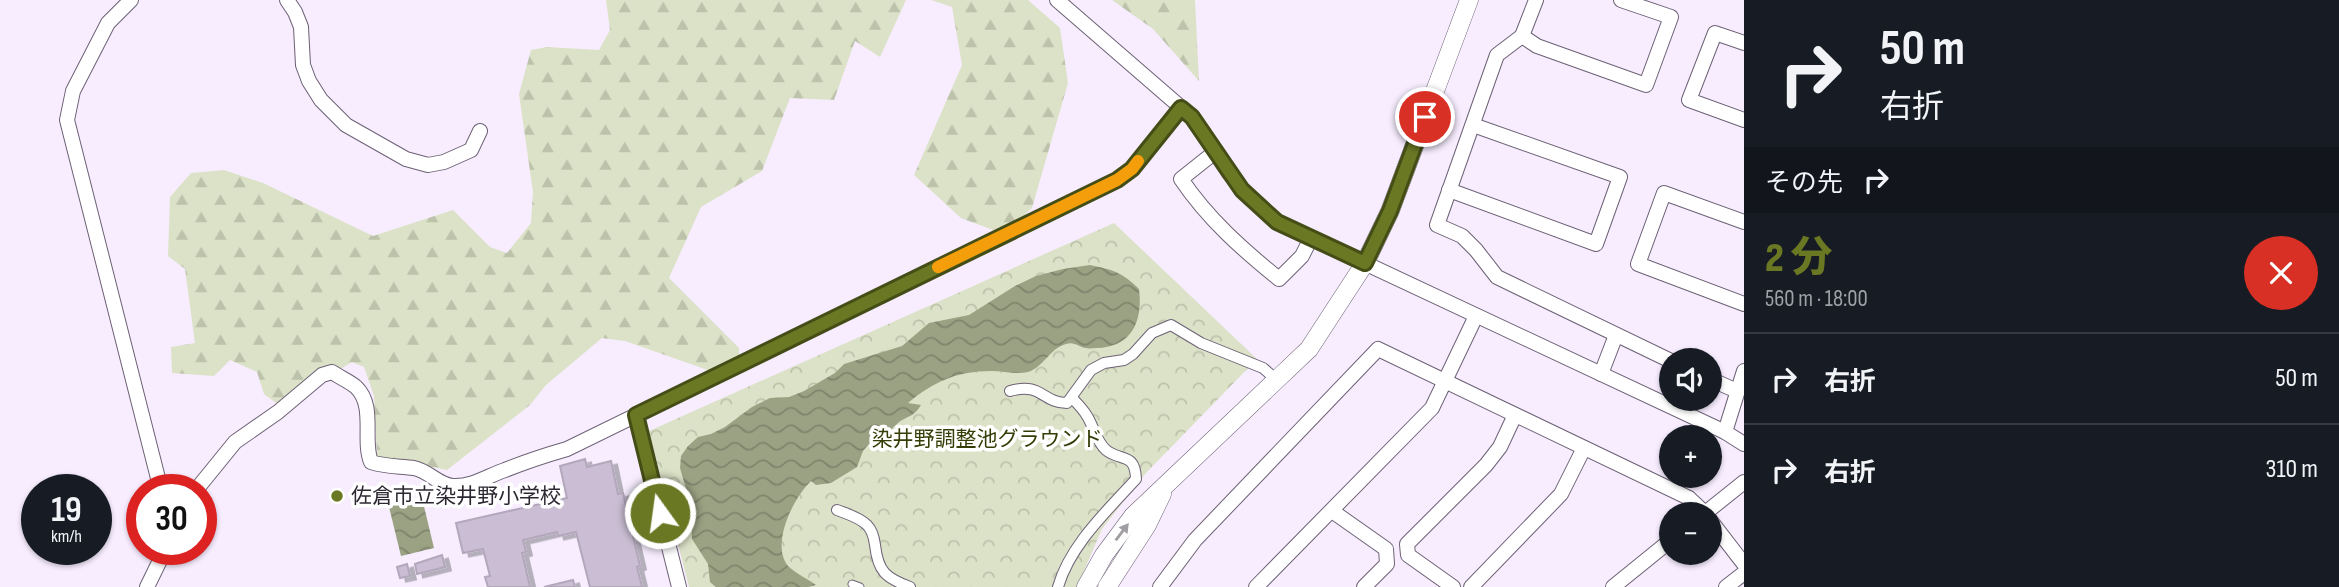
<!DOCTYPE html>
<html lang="ja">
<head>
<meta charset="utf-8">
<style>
  :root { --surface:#171b24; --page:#242831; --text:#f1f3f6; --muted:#9ea1a6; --line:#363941; --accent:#6a7723 }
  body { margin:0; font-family:"Sofia Sans Condensed","Noto Sans JP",sans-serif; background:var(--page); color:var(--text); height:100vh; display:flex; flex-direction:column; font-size:26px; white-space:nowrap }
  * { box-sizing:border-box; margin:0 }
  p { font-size:23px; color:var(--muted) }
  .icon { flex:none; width:38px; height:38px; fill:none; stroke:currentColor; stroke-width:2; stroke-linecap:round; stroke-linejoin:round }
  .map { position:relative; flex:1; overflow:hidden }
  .details { display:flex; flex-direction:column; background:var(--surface); width:595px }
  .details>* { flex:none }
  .banner { background:#171b24; color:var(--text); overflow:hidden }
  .buttons { position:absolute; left:1659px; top:348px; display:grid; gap:14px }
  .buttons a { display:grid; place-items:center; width:63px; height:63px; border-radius:50%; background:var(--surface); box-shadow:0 2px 5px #0004; font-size:35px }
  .speed { position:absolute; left:21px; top:474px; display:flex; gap:14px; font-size:35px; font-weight:700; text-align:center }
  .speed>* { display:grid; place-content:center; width:91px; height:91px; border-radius:50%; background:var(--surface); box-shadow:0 2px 5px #0004; line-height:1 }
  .speed small { font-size:18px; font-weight:400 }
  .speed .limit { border:10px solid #d22; background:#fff; color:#111 }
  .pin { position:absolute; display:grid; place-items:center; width:60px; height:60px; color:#fff; margin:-30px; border:4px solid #fff; border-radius:50%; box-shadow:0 2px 7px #0007 }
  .me { position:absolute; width:77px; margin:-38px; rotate:346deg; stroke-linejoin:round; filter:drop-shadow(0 0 5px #0008) }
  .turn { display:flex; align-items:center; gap:24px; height:147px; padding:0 21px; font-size:32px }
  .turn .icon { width:91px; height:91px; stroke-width:2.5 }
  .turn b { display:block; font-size:49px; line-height:60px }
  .then { display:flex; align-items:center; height:66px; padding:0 21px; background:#0003; gap:14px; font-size:26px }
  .round { display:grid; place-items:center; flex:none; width:74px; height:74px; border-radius:37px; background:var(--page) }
  .summary { display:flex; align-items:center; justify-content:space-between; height:119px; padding:0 21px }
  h1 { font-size:42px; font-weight:800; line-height:52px; color:var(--accent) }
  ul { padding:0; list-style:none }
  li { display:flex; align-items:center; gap:21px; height:91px; padding:0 21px; border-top:2px solid var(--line) }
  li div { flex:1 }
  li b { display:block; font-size:26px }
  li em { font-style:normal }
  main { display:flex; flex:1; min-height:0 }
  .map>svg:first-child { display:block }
  .forest { fill:url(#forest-firs) }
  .park { fill:url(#park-crowns) }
  .water { fill:url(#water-waves) }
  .building { fill:#cbbed4; stroke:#b3a7bc; stroke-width:2; filter:url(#shadow) }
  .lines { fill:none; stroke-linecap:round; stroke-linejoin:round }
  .service-casing { stroke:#6d6175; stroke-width:9 }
  .pedestrian-casing { stroke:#6d6175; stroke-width:12 }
  .minor-casing { stroke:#6d6175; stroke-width:16 }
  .tertiary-casing { stroke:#6d6175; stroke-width:19 }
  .service { stroke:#fff; stroke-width:7 }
  .pedestrian { stroke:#fff; stroke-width:10 }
  .minor { stroke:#fff; stroke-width:14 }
  .tertiary { stroke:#fff; stroke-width:18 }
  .oneway { fill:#a09ea2 }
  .route-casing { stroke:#454d17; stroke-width:18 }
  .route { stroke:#6a7723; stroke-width:12 }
  .slow { stroke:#f59e0b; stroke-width:12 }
  .poi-dot { fill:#6a7723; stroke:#fff; stroke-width:2.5 }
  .labels { text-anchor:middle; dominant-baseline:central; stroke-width:7; stroke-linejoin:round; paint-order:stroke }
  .park-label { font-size:21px; fill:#363e07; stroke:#fff }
  .poi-label { font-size:21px; fill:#2c2730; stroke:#fff; text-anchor:start }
</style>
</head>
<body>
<main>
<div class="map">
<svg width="1744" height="587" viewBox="0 0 1744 587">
  <defs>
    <pattern id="forest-firs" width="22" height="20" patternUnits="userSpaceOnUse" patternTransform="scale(1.75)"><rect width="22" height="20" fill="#dce2c7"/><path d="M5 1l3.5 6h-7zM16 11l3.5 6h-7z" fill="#bdc2ab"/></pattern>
    <pattern id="park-crowns" width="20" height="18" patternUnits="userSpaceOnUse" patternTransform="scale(1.75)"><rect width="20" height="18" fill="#dce2c7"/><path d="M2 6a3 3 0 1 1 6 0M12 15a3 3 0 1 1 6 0" fill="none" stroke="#bdc2ab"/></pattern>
    <pattern id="water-waves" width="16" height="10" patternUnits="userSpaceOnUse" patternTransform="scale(1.75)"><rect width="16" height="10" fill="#9ba283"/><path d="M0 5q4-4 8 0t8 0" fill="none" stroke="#7f846c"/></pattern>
    <filter id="shadow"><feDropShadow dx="6" dy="3.5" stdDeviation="0" flood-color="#0004"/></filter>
  </defs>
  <rect width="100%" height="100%" fill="#f7edff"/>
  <g class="forest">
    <path d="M606 0H906L880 57 855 41 834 100 790 98 762 171 701 207 669 278 739 348V358L719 374 625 341 602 338 546 385 530 405 447 470 377 456 374 396 364 367 352 362 280 406 264 394 257 372 230 360 214 376 172 373 171 347 195 343 185 269 168 256 170 197 191 173 224 170 263 183 373 236 453 210 490 247 507 253 531 223 533 192 519 94 531 50 547 47 599 50 610 30Z"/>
    <path d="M931 0H1028L1060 28 1068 83 1032 208 1011 228 993 230 961 218 914 175 962 65 952 7Z"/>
    <path d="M1112 0H1195L1199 81 1153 29Z"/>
  </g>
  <path class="park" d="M1114 223 1257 359 1146 473 1102 529 1077 587H689L649 431Z"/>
  <g class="water">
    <path d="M1090 265C1113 270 1122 272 1139 289 1143 321 1132 347 1097 348 1093 348 1089 349 1086 348 1079 347 1074 341 1066 344 1050 348 1044 367 1028 372 1015 375 1004 371 991 371 957 371 933 382 908 403L921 405C913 418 908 415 898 423 889 430 887 440 874 438L863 451 857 467 831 483 816 485 811 481C794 497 770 544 788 566 795 573 808 579 816 585L808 587H716L710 582 708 564 692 539 690 503 680 468 681 456 688 446 698 437 711 434 725 427 752 407 770 398 789 397 804 391 835 373 844 364 902 346 929 323 969 315 1015 286 1036 276 1063 269Z"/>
    <path d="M422 498 434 548 401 556 389 507Z"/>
  </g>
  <g class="building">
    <path d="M585 459 587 467 611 461 618 494 623 493 640 566 637 567 642 587H590L576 532 558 536 557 532 523 540 526 552 522 553 530 587H488L485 577 490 576 483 549 463 553 456 523 567 498 560 466Z"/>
    <path d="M442 555 445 567 417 574 415 564Z"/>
    <path d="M407 564 410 576 400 578 397 567Z"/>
    <path d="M573 580 575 587H544Z"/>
  </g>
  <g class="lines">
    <defs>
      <path id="service" d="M852 584 860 587"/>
      <g id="pedestrian">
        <path d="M1010 391C1042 382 1042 403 1067 403L1091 370 1104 363 1124 360 1133 354 1152 333 1171 325 1201 343 1263 368 1278 381"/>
        <path d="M837 510C847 514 859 517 867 525 872 530 874 537 875 545 878 572 886 578 910 587"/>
        <path d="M1058 587C1070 545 1107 511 1136 479 1135 452 1121 462 1106 450 1096 441 1094 427 1087 416 1083 409 1078 404 1072 398"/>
      </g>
      <g id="minor">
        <path d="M131 0 108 23 73 91 67 120 161 490"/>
        <path d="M287 0 295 12 301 27 303 65 309 81 321 100 346 125 406 159 428 165 444 162 471 150 480 131"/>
        <path d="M1057 0 1192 117 1229 173 1242 189 1277 222 1725 432 1744 444"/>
        <path d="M1536 0 1522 36 1497 55 1437 225 1462 236 1476 250 1497 277 1671 361"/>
        <path d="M1522 36 1537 46 1646 85 1671 17 1621 0"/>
        <path d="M1744 43 1715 33 1689 100 1744 120"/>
        <path d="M1215 152 1181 179C1208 219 1242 249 1279 279L1302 256 1311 238"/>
        <path d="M1449 190 1596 244 1620 177 1473 125"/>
        <path d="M1744 222 1664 193 1638 264 1744 304"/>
        <path d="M1601 374 1616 335"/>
        <path d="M1710 379 1737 391"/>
        <path d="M636 415 679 587"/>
        <path d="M1725 432 1744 371"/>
        <path d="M196 490 235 442 278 412 322 375 332 372C339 377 349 381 356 387 376 406 362 440 371 462 386 467 400 466 414 468 429 471 438 485 453 486 473 487 487 476 505 470 525 462 546 455 567 449L1117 180 1132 169 1181 108"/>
        <path d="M1332 511 1386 549 1387 564 1364 587"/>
        <path d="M1704 514 1744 482"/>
        <path d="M1710 520 1744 564"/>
        <path d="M147 587 165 550"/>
        <path d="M1160 587 1195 540 1378 349 1689 498 1706 514"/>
        <path d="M1256 587 1432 408 1476 316"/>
        <path d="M1453 587 1408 555 1407 544 1486 465 1500 447 1515 415"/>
        <path d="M1471 587 1561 494 1584 448"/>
        <path d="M1613 587 1671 540"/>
        <path d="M1726 587 1744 573"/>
      </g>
      <g id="tertiary">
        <path d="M1086 587 1104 555 1133 516 1309 349 1365 263 1390 211 1469 0"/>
        <path d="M1107 587 1147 525 1162 494"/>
      </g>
    </defs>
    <use href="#service" class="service-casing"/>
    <use href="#pedestrian" class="pedestrian-casing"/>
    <use href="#minor" class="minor-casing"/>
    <use href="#tertiary" class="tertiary-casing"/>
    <use href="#service" class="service"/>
    <use href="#pedestrian" class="pedestrian"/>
    <use href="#minor" class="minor"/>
    <use href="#tertiary" class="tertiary"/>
  </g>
  <defs><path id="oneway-solid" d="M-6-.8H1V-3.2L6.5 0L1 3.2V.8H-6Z" transform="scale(1.75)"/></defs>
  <use class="oneway" href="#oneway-solid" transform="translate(1122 532) rotate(-53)"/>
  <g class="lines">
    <defs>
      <path id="route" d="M660 513 636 415 1117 180 1132 169 1181 108 1192 117 1242 190 1277 222 1365 263 1390 211 1425 117"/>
    </defs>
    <use href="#route" class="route-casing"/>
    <use href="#route" class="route"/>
    <path class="slow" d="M938 267 1117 180 1132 169 1138 161"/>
  </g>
  <circle class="poi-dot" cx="337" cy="496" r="7"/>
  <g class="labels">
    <g class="park-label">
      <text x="987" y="439">染井野調整池グラウンド</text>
    </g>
    <g class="poi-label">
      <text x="351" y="496">佐倉市立染井野小学校</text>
    </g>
  </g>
</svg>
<div class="buttons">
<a><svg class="icon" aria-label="sound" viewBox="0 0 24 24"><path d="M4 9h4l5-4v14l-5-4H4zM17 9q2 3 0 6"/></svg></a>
<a>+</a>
<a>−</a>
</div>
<div class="speed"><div>19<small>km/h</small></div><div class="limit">30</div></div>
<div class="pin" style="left:1425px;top:117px;background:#d93025"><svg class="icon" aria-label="arrive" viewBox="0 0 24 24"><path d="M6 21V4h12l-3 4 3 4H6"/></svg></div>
<svg class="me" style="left:660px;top:513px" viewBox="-20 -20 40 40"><circle r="17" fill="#6a7723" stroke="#fff" stroke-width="3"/><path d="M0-11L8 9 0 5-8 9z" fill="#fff"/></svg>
</div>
<section class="details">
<div class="banner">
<div class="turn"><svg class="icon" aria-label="right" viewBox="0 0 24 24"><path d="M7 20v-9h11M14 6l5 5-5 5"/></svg><div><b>50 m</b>右折</div></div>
<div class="then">その先<svg class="icon" aria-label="right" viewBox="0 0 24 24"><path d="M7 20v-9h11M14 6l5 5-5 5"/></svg></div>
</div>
<div class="summary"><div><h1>2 分</h1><p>560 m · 18:00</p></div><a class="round" style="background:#d93025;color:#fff"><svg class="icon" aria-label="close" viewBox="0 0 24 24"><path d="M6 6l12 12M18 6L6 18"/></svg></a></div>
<ul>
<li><svg class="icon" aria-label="right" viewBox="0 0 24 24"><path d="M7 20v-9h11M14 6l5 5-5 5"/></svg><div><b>右折</b></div><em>50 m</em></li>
<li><svg class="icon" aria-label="right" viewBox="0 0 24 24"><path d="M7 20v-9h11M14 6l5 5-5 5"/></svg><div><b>右折</b></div><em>310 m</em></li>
</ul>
</section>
</main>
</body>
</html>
